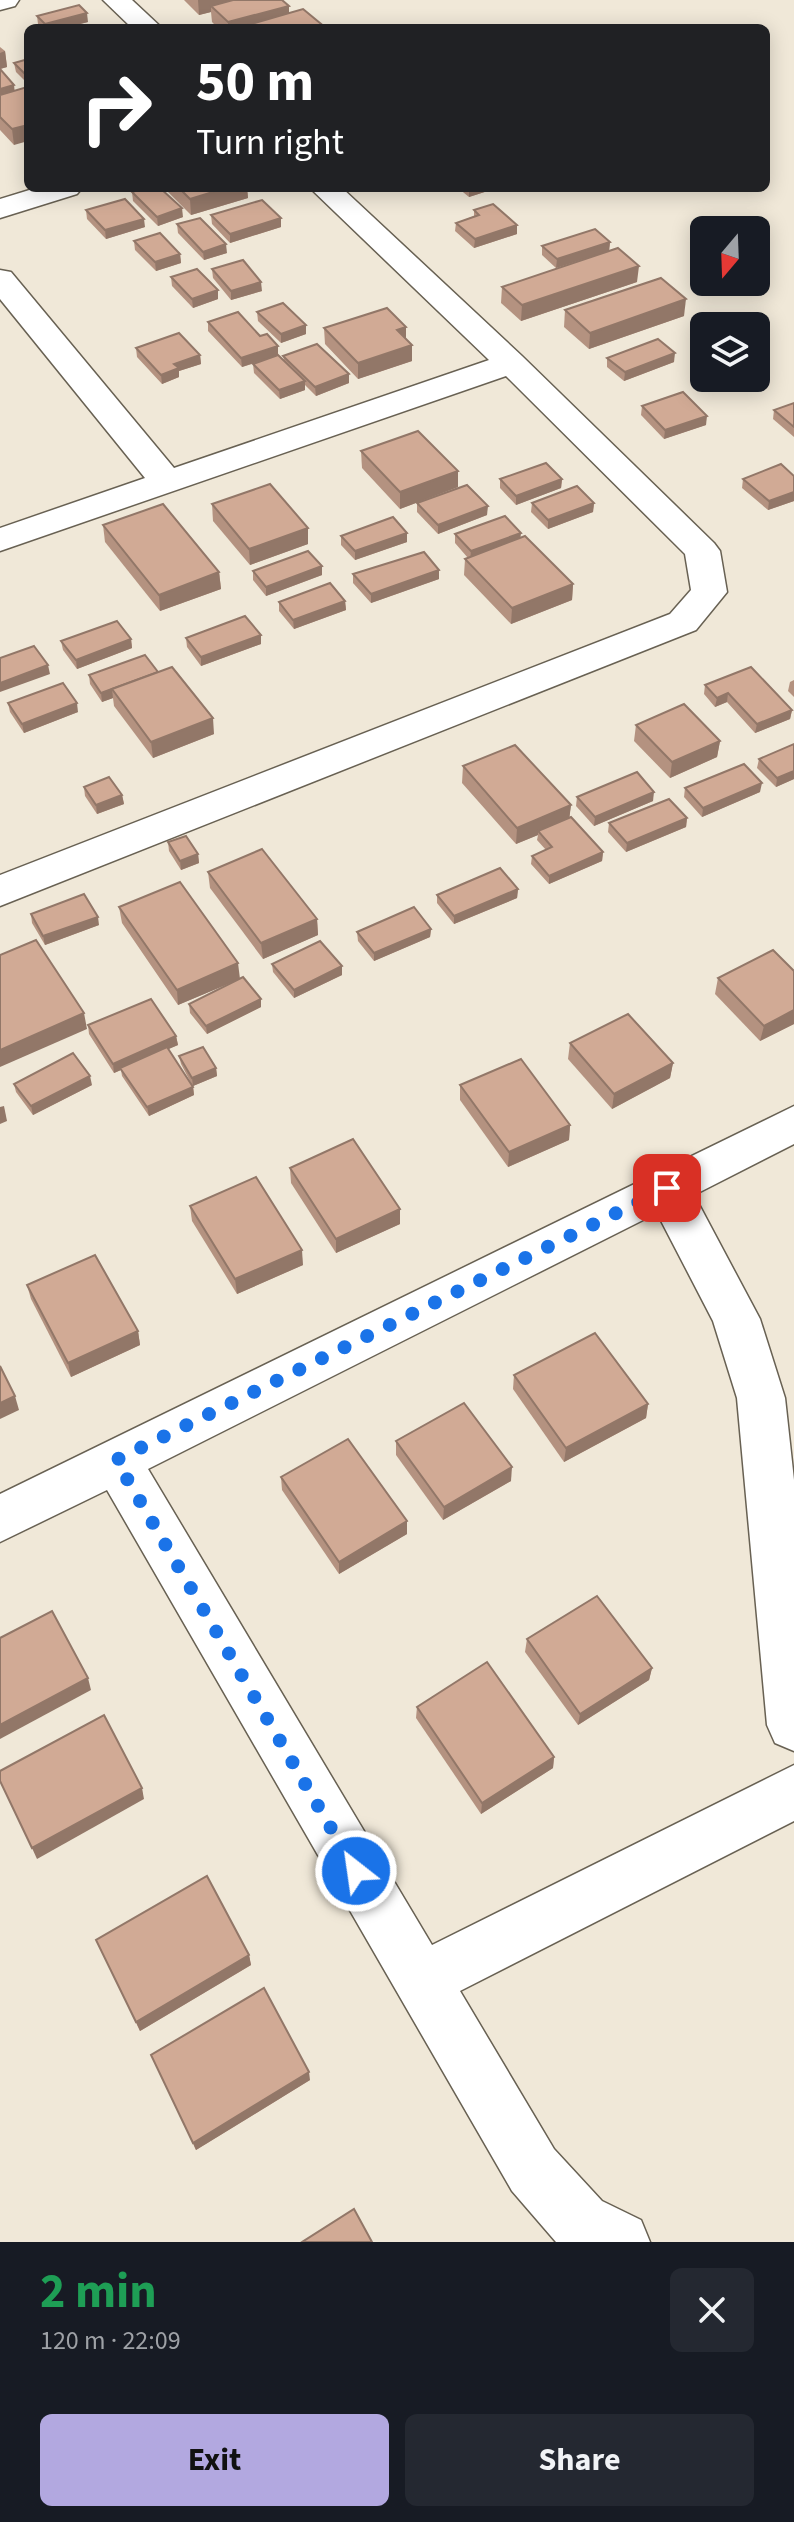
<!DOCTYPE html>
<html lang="en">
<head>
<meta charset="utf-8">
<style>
  :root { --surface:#171b24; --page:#242831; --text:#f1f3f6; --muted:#9ea1a6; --accent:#b2a8e0 }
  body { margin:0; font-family:"Source Sans 3",sans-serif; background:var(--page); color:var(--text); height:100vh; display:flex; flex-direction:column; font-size:30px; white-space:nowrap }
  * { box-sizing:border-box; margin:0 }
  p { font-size:26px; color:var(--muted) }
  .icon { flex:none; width:44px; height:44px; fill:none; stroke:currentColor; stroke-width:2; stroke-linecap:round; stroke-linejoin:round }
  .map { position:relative; height:2242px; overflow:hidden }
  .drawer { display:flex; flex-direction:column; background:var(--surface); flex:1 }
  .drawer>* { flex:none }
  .top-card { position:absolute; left:24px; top:24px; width:746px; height:168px; border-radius:12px; box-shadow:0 4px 20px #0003; background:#202124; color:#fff; overflow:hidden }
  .needle { width:52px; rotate:199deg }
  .buttons { position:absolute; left:690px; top:216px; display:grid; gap:16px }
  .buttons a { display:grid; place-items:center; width:80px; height:80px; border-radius:12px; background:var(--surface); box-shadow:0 4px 20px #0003; font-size:40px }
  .pin { position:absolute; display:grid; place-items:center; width:68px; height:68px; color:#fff; margin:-34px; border-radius:16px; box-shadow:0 4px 12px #0006 }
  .me { position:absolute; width:88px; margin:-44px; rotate:330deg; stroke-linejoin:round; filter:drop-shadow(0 0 6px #0008) }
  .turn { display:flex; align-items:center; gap:28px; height:168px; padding:0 40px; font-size:36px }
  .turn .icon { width:104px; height:104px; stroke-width:2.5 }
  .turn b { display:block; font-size:56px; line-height:68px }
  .round { display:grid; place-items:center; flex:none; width:84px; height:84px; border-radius:12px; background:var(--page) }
  .head { display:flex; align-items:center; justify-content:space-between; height:136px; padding:0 40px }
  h1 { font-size:48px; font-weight:700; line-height:60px; color:#1e9e55 }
  .button { display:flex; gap:16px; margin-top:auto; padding:16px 40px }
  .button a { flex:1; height:92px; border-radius:12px; background:var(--accent); color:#111; font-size:32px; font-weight:700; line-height:92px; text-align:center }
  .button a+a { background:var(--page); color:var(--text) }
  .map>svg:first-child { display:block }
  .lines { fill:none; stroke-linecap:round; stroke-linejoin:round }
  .minor-casing { stroke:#686153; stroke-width:3 }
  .minor { fill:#fff; fill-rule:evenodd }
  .wall { fill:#b49280 }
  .shaded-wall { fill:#927768 }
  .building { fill:#d1aa95; stroke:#927768; stroke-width:2 }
  .route { stroke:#1a73e8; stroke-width:14; stroke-dasharray:0 25.2 }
</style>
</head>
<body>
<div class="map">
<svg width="794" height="2242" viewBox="0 0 794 2242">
  <rect width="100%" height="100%" fill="#f0e8d8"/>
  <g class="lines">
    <defs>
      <g id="minor">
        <path d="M0 0H19L15 6 0 10Z"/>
        <path d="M103 0H132L162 28H132Z"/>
        <path d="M36 188H82L77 194 0 218V199Z"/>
        <path d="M310 188H342L522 356 714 543 720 551 727 592 696 630 0 906V875L670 614 691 590 685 554 506 376 0 551V528L145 478 0 299V270L11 272 174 468 489 360Z"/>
        <path d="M794 1106V1144L694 1195 760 1319 785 1398 794 1480V1751L775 1743 767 1725 737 1398 713 1321 657 1213 148 1469 432 1945 794 1765V1821L460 1991 554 2149 602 2201 641 2220 650 2242H556L512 2191 107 1490 0 1542V1494Z"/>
      </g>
    </defs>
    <use href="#minor" class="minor-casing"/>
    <use href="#minor" class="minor"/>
  </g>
  <g class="wall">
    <path d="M184 0H282L289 13 326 28H218L212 22 211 12 199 15Z"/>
    <path d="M37 16 88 22 64 28H41L38 24Z"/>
    <path d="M0 47 5 51 7 67 0 69 14 85V145L0 130Z"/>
    <path d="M28 59V84L16 72 14 63Z"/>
    <path d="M167 188H247L248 198 191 215 167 191Z"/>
    <path d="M458 188H497L469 197Z"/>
    <path d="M132 192 183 217 158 226 133 201Z"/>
    <path d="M86 210 145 227 106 239 87 219Z"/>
    <path d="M474 210 517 225V234L474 248 455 231 456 223 474 216Z"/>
    <path d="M211 215 281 218V227L230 243 212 224Z"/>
    <path d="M177 224 227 253 204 260 178 233Z"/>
    <path d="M134 241 180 254 181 263 156 271 135 250Z"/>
    <path d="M610 242 609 251 556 268 542 255V246Z"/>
    <path d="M212 269 262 291 231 300 213 278Z"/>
    <path d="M171 277 218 290V299L193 308 172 286Z"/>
    <path d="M637 282 521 321 501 303 502 287Z"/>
    <path d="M565 310 684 316 589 349 564 327Z"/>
    <path d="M257 312 306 325V334L281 343 258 321Z"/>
    <path d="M208 322 260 336 278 346V355L284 360 283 356 349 374V383L316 396 305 385V390L280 399 254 373 253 364 265 360 242 367 208 331Z"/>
    <path d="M406 327V339L412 345V361L358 379 325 344 324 328Z"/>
    <path d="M704 332V353L694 344 695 335Z"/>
    <path d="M136 348 200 355 201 364 179 371V377L162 384 137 357Z"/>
    <path d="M607 358 674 362 624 381 607 367Z"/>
    <path d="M794 403V437L773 419 774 410Z"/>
    <path d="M642 406 706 425 664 439 641 415Z"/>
    <path d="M361 451 458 471V487L400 509 362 468Z"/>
    <path d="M794 476V501L768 510 742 488 743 479Z"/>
    <path d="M500 479H562L561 488 516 505 500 488Z"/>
    <path d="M417 503 487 515 438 534 417 512Z"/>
    <path d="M532 503H594L593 512 548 529 531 512Z"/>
    <path d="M212 504 308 544 250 565 213 521Z"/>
    <path d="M103 525 219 572 221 589 160 611 105 542Z"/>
    <path d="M455 534 520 538 573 584 572 600 511 624 464 575 465 559 468 558 455 543Z"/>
    <path d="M341 536 407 542 355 560 341 545Z"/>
    <path d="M439 570V579L371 603 353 583V574Z"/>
    <path d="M253 571 322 575 266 596 253 580Z"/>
    <path d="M345 601 346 610 294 629 279 611V602Z"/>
    <path d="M186 638 261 644 201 666 187 647Z"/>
    <path d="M131 639 132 648 77 669 63 650 61 641Z"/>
    <path d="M158 672 214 734 153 758 114 706 113 698 102 702 90 684 89 675Z"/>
    <path d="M794 680V697L788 691 790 682Z"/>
    <path d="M705 685 792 710 790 719 755 733 727 702 715 707 704 694Z"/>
    <path d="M8 703 78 712 24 733 10 712Z"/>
    <path d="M636 725 720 741 717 757 670 778 634 741Z"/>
    <path d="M794 744V779L776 787 757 768 759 759Z"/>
    <path d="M463 766 571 805 569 818 603 852 602 861 549 884 531 864 532 856 546 850 537 840 538 835 516 844 462 783Z"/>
    <path d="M84 787 122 795 124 804 97 814 85 796Z"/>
    <path d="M685 788 760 792 702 817 684 797Z"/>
    <path d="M577 797 653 801 594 826 576 806Z"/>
    <path d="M687 818 686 827 626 852 608 832 609 823Z"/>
    <path d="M168 842 198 854 199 863 181 870 169 851Z"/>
    <path d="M208 872 317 919 318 935 263 959 210 888Z"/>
    <path d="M518 889 517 898 454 924 437 903V895Z"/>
    <path d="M119 907 240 979 261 999V1007L207 1034 190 1013 189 1004 237 980 178 1005 122 923Z"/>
    <path d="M31 914 99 925 45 945 32 923Z"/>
    <path d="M431 929 430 937 374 961 358 941 357 932Z"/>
    <path d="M272 964 342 975 294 998 273 972Z"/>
    <path d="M794 971V1024L760 1041 715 994 718 978Z"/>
    <path d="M88 1025 176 1036 178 1045 168 1049 191 1083 181 1064 179 1056 216 1068 217 1076 193 1086 194 1095 149 1116 122 1076 121 1070 114 1073 89 1034Z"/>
    <path d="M570 1043 673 1063 670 1078 612 1109 568 1059Z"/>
    <path d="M14 1084 92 1085 33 1115 16 1092Z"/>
    <path d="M460 1085 570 1125 569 1140 508 1167 460 1100Z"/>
    <path d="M290 1168 400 1224 336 1253 291 1183Z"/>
    <path d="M190 1206 303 1265 237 1294 192 1221Z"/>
    <path d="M27 1285 138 1331 140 1345 71 1377 31 1299Z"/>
    <path d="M514 1375 648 1404 646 1418 564 1462 513 1389Z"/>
    <path d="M396 1441 511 1481 443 1520 396 1455Z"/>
    <path d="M281 1477 407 1521V1534L339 1574 282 1490Z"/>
    <path d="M527 1639 652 1668 649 1680 578 1725 525 1652Z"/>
    <path d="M417 1707 554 1757 553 1768 481 1814 416 1718Z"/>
    <path d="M96 1940 249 1955 251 1965 140 2031Z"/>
    <path d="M151 2055 310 2080 196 2150Z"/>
  </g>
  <g class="shaded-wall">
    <path d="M198 0H253L211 6V12L199 15Z"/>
    <path d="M289 6V22L266 28H228V22Z"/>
    <path d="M87 13 88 22 64 28H45V24Z"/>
    <path d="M5 51 7 67 0 69V53Z"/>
    <path d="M14 85 15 94 0 98V89Z"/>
    <path d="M28 125V141L14 145 12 129Z"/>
    <path d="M226 188H247L248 198 191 215 190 199Z"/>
    <path d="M469 188H497L469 197Z"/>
    <path d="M182 208 183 217 158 226 157 217Z"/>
    <path d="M281 218V227L230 243V234Z"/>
    <path d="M144 219 145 227 106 239 105 230Z"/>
    <path d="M517 225V234L474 248 475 239Z"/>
    <path d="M610 242 609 251 556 268 557 259Z"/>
    <path d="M226 244 227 253 204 260 203 252Z"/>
    <path d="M180 254 181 263 156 271 155 262Z"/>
    <path d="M639 266 637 282 521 321 522 305Z"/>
    <path d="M261 282 262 291 231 300V291Z"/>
    <path d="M218 290V299L193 308 192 299Z"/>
    <path d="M686 299 684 316 589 349 590 333Z"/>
    <path d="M306 325V334L281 343V334Z"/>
    <path d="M406 327V343L397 330Z"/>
    <path d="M412 345V361L358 379V363Z"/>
    <path d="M278 346V355L242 367 241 358Z"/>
    <path d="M675 353 674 362 624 381 625 372Z"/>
    <path d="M200 355 201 364 179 371V377L162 384 161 375 174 364Z"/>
    <path d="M349 374V383L316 396 315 387Z"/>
    <path d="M305 381V390L280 399 279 390Z"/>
    <path d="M707 416 706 425 664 439 665 430Z"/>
    <path d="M458 471V487L400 509V492Z"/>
    <path d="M562 479 561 488 516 505V496Z"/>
    <path d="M794 492V501L768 510 769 501Z"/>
    <path d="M594 503 593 512 548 529V520Z"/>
    <path d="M488 506 487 515 438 534V525Z"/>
    <path d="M308 528V544L250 565 249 549Z"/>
    <path d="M407 533V542L355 560V551Z"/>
    <path d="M521 533 520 542 470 560 471 551Z"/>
    <path d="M322 566V575L266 596V587Z"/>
    <path d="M439 570V579L371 603V594Z"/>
    <path d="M219 572 221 589 160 611 159 595Z"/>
    <path d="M573 584 572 600 511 624 512 608Z"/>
    <path d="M345 601 346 610 294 629 293 620Z"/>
    <path d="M261 635V644L201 666V657Z"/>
    <path d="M131 639 132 648 77 669 76 660Z"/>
    <path d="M48 665 50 674 0 692V683Z"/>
    <path d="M112 689 113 698 102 702 101 693Z"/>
    <path d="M728 693 727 702 715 707 717 698Z"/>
    <path d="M77 703 78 712 24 733 22 724Z"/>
    <path d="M792 710 790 719 755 733 757 724Z"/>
    <path d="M213 718 214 734 153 758 151 742Z"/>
    <path d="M720 741 717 757 670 778 672 762Z"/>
    <path d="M794 771V779L776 787 777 778Z"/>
    <path d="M762 783 760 792 702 817 703 808Z"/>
    <path d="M654 792 653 801 594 826 595 817Z"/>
    <path d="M122 795 124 804 97 814 96 805Z"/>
    <path d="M571 805 569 821 538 831V835L516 844 517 828Z"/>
    <path d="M687 818 686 827 626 852 627 843Z"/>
    <path d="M603 852 602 861 549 884V876Z"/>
    <path d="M198 854 199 863 181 870 180 861Z"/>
    <path d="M518 889 517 898 454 924V916Z"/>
    <path d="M98 917 99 925 45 945 43 936Z"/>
    <path d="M317 919 318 935 263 959 261 943Z"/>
    <path d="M431 929 430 937 374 961V953Z"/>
    <path d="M238 963 240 979 178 1005 177 990Z"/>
    <path d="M342 966V975L294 998V990Z"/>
    <path d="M261 999V1007L207 1034 206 1026Z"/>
    <path d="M794 1010V1024L760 1041 764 1026Z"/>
    <path d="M84 1013 87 1029 0 1067V1050Z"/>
    <path d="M176 1036 178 1045 114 1073 113 1064Z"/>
    <path d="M673 1063 670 1078 612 1109 614 1094Z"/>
    <path d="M216 1068 217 1076 193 1086 192 1078Z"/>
    <path d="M90 1076 92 1085 33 1115 31 1106Z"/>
    <path d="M193 1087 194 1095 149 1116 147 1107Z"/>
    <path d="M4 1106 7 1121 0 1124V1107Z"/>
    <path d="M570 1125 569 1140 508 1167 509 1152Z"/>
    <path d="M400 1209V1224L336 1253V1239Z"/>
    <path d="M302 1250 303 1265 237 1294 235 1279Z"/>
    <path d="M138 1331 140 1345 71 1377 68 1363Z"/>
    <path d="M15 1396 19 1410 0 1419V1403Z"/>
    <path d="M648 1404 646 1418 564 1462 566 1448Z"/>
    <path d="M512 1467 511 1481 443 1520 444 1507Z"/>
    <path d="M407 1521V1534L339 1574V1562Z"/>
    <path d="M652 1668 649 1680 578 1725 580 1714Z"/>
    <path d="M88 1678 91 1690 0 1739V1725Z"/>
    <path d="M554 1757 553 1768 481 1814 482 1803Z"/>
    <path d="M142 1788 144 1799 37 1859 32 1848Z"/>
    <path d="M249 1955 251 1965 140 2031 136 2022Z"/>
    <path d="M309 2072 310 2080 196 2150 193 2143Z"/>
  </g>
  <g class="building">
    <path d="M233 0H282L289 6 228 22 211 6Z"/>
    <path d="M79 5 87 13 45 24 37 16Z"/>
    <path d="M303 9 326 28H237Z"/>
    <path d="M28 59V77L14 63Z"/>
    <path d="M0 69 14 85 0 89Z"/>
    <path d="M27 87 28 125 12 129 0 117V95Z"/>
    <path d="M145 188H160L182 208 157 217 132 192Z"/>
    <path d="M179 188H226L190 199Z"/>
    <path d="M125 199 144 219 105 230 86 210Z"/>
    <path d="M262 200 281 218 230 234 211 215Z"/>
    <path d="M493 204 517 225 475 239 456 223 479 215 474 210Z"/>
    <path d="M200 218 226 244 203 252 177 224Z"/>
    <path d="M595 229 610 242 557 259 542 246Z"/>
    <path d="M160 233 180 254 155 262 134 241Z"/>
    <path d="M618 248 639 266 522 305 502 287Z"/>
    <path d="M243 260 261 282 231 291 212 269Z"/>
    <path d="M197 269 218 290 192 299 171 277Z"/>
    <path d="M661 278 686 299 590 333 565 310Z"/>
    <path d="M283 303 306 325 281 334 257 312Z"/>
    <path d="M387 308 406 327 397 330 412 345 358 363 324 328Z"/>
    <path d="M238 312 260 336 267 334 278 346 241 358 208 322Z"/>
    <path d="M704 332V343L695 335Z"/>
    <path d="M179 333 200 355 174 364 179 368 161 375 136 348Z"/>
    <path d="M658 339 675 353 625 372 607 358Z"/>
    <path d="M317 344 349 374 315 387 283 356Z"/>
    <path d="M278 355 305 381 279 390 253 364Z"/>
    <path d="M683 392 707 416 665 430 642 406Z"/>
    <path d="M794 403V427L774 410Z"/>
    <path d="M418 431 458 471 400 492 361 451Z"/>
    <path d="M546 463 562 479 516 496 500 479Z"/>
    <path d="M781 464 794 476V492L769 501 743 479Z"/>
    <path d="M270 484 308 528 249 549 212 504Z"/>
    <path d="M467 485 488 506 438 525 417 503Z"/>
    <path d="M577 486 594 503 548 520 532 503Z"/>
    <path d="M163 504 219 572 159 595 103 525Z"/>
    <path d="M505 516 521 533 471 551 455 534Z"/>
    <path d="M393 517 407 533 355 551 341 536Z"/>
    <path d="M525 536 573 584 512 608 465 559Z"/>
    <path d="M308 551 322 566 266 587 253 571Z"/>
    <path d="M424 552 439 570 371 594 353 574Z"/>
    <path d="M330 583 345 601 293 620 279 602Z"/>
    <path d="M245 616 261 635 201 657 186 638Z"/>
    <path d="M117 621 131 639 76 660 61 641Z"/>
    <path d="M34 646 48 665 0 683V658Z"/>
    <path d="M145 655 158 672 101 693 89 675Z"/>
    <path d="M172 667 213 718 151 742 112 689Z"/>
    <path d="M751 667 792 710 757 724 728 693 717 698 705 685Z"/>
    <path d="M63 683 77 703 22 724 8 703Z"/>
    <path d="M684 704 720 741 672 762 636 725Z"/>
    <path d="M794 744V771L777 778 759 759Z"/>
    <path d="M515 745 571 805 517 828 463 766Z"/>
    <path d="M744 764 762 783 703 808 685 788Z"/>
    <path d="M637 772 654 792 595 817 577 797Z"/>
    <path d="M109 777 122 795 96 805 84 787Z"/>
    <path d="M669 799 687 818 627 843 609 823Z"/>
    <path d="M571 817 603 852 549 876 532 856 552 847 538 831Z"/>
    <path d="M186 836 198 854 180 861 168 842Z"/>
    <path d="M262 849 317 919 261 943 208 872Z"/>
    <path d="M500 868 518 889 454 916 437 895Z"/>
    <path d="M180 882 238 963 177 990 119 907Z"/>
    <path d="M84 894 98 917 43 936 31 914Z"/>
    <path d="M414 907 431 929 374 953 357 932Z"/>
    <path d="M36 940 84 1013 0 1050V955Z"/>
    <path d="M320 941 342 966 294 990 272 964Z"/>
    <path d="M773 950 794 971V1010L764 1026 718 978Z"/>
    <path d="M243 977 261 999 206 1026 189 1004Z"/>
    <path d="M151 999 176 1036 113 1064 88 1025Z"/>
    <path d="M628 1014 673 1063 614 1094 570 1043Z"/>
    <path d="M167 1047 193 1087 147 1107 120 1068Z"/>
    <path d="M203 1047 216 1068 192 1078 179 1056Z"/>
    <path d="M73 1053 90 1076 31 1106 14 1084Z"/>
    <path d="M521 1059 570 1125 509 1152 460 1085Z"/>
    <path d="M353 1139 400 1209 336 1239 290 1168Z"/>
    <path d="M256 1177 302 1250 235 1279 190 1206Z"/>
    <path d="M95 1255 138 1331 68 1363 27 1285Z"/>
    <path d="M595 1333 648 1404 566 1448 514 1375Z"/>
    <path d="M0 1366 15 1396 0 1403Z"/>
    <path d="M464 1403 512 1467 444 1507 396 1441Z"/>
    <path d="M348 1439 407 1521 339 1562 281 1477Z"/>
    <path d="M597 1596 652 1668 580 1714 527 1639Z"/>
    <path d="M52 1611 88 1678 0 1725V1638Z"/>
    <path d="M487 1662 554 1757 482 1803 417 1707Z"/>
    <path d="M104 1715 142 1788 32 1848 0 1781V1771Z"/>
    <path d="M207 1876 249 1955 136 2022 96 1940Z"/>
    <path d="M264 1988 309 2072 193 2143 151 2055Z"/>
    <path d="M354 2209 372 2242H302Z"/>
  </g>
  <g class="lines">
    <path class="route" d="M356 1871 116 1460 667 1188"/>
  </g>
</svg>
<div class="buttons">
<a><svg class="needle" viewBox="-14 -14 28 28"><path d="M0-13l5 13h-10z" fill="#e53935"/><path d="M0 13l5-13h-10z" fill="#9ea1a6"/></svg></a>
<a><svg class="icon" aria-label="layers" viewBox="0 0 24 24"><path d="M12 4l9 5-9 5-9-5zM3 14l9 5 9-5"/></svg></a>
</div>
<div class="pin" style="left:667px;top:1188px;background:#d93025"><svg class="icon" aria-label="arrive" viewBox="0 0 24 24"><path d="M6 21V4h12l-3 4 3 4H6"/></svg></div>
<svg class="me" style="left:356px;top:1871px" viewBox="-20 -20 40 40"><circle r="17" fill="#1a73e8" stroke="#fff" stroke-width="3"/><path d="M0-11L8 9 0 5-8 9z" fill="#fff"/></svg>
<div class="top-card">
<div class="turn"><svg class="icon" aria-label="right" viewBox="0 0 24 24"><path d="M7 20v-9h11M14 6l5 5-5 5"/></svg><div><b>50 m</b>Turn right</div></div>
</div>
</div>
<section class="drawer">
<div class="head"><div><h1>2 min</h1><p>120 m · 22:09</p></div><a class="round"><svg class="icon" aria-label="close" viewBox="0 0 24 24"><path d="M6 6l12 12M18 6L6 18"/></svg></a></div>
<div class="button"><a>Exit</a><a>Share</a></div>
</section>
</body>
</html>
